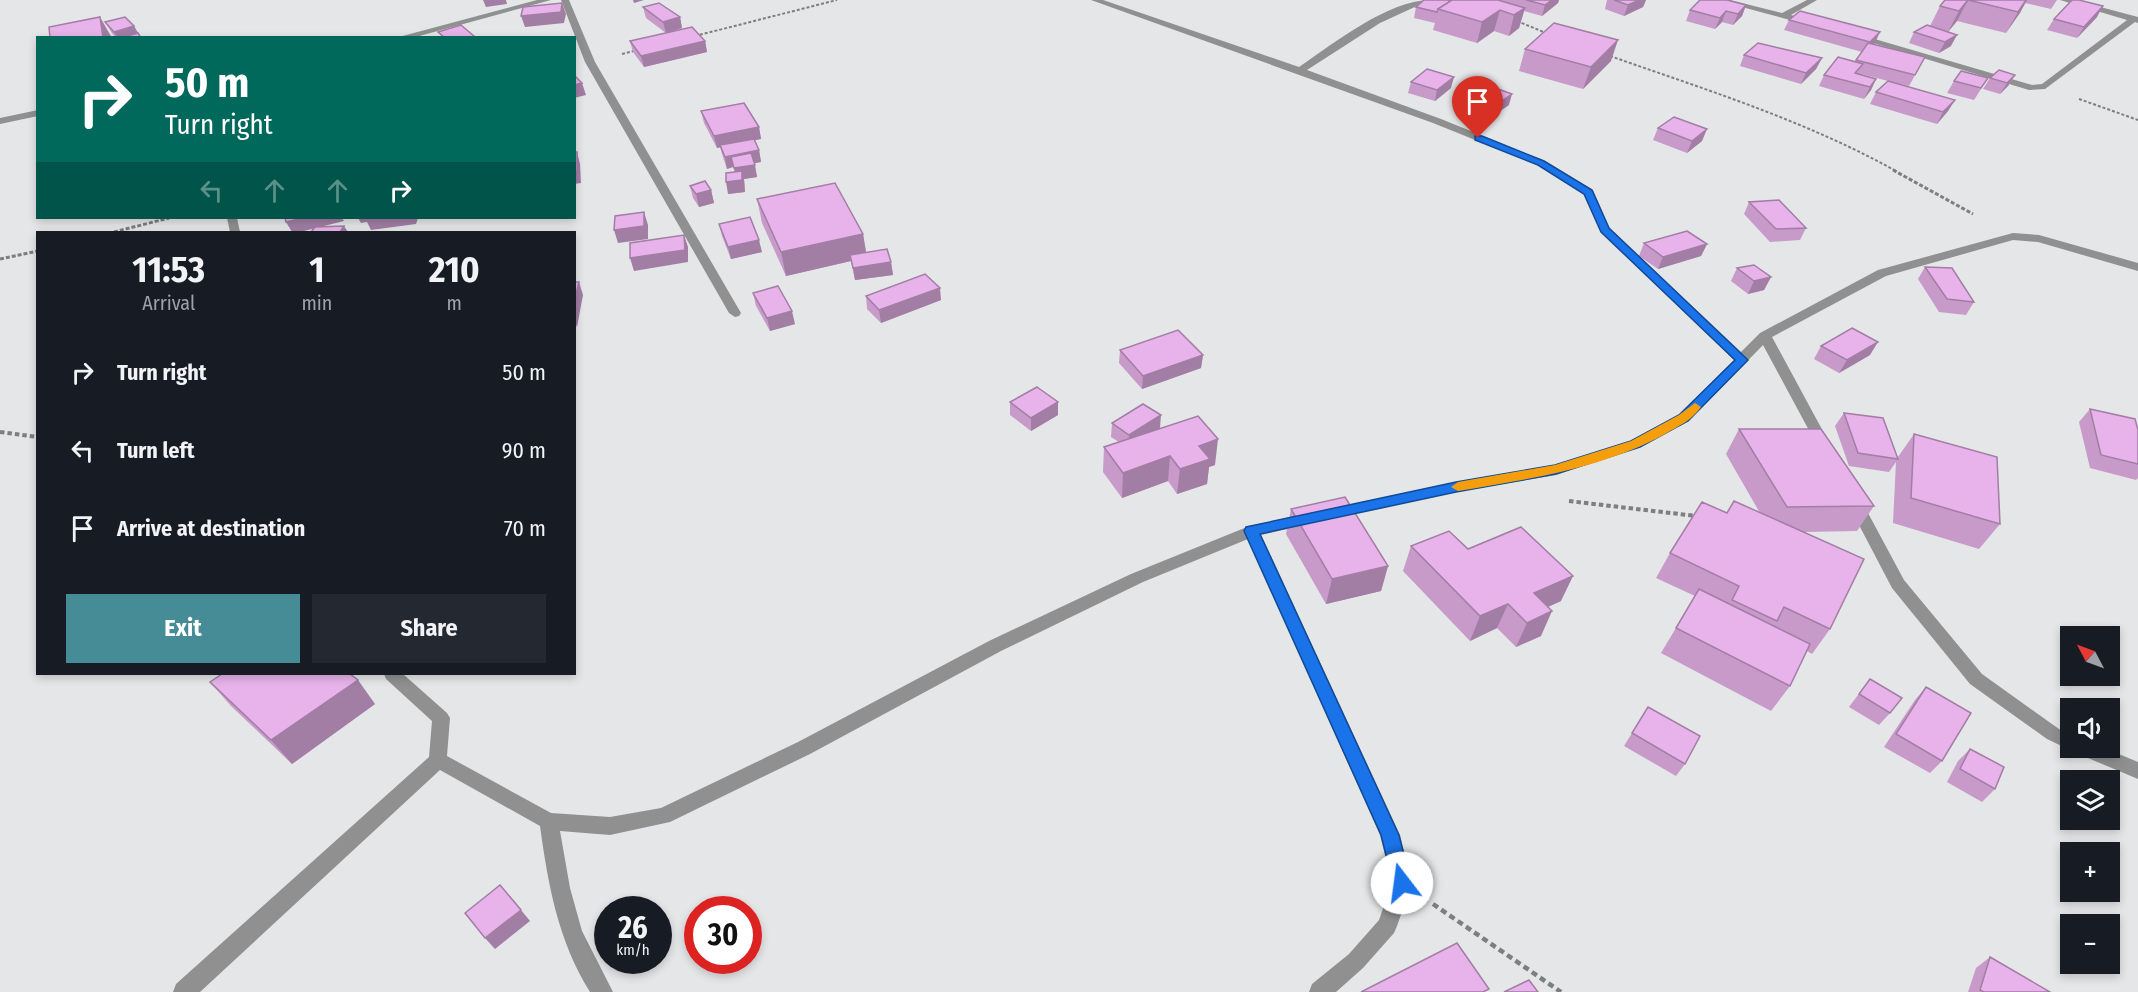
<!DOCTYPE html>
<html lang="en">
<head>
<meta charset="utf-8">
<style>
  :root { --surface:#171b24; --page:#242831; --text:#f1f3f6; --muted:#9ea1a6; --accent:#468c97 }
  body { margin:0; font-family:"Fira Sans Condensed",sans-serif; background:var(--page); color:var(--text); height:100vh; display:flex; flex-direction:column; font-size:22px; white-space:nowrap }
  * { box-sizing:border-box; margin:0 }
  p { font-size:20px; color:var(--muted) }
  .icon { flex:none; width:33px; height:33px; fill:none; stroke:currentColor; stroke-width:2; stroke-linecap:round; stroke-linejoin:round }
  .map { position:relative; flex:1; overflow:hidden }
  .sheet { position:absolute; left:36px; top:231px; width:540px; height:444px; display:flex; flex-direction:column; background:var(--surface); border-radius:0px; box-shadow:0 3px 9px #0003 }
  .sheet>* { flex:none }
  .guide { position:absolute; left:36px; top:36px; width:540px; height:183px; border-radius:0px; box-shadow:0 3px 9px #0003; background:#00695c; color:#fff; overflow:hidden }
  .needle { width:39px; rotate:311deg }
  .tools { position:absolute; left:2060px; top:626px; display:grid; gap:12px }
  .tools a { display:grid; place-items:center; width:60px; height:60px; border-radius:0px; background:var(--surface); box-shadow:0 3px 9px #0003; font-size:30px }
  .speed { position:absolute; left:594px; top:896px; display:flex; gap:12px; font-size:30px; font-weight:700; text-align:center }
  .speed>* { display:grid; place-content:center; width:78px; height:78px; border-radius:50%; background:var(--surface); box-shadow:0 3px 9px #0003; line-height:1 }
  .speed small { font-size:15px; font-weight:400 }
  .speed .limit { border:9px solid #d22; background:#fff; color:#111 }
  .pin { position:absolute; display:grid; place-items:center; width:51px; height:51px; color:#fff; margin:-62px -26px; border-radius:50% 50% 50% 0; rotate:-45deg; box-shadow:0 0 6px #0007 }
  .pin .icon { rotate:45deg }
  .me { position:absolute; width:66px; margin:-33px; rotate:345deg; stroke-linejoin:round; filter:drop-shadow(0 0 4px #0008) }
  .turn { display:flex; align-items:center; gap:21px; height:126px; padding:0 30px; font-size:27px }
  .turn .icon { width:78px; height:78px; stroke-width:2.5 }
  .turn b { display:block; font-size:42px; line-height:51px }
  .lanes { display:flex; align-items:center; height:57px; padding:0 30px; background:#0003; justify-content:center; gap:30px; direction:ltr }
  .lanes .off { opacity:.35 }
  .eta { display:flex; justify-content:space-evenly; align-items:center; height:102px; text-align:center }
  .eta b { font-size:36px; font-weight:700; line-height:42px }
  .primary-button { display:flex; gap:12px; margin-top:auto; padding:12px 30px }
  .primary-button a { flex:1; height:69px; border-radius:0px; background:var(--accent); color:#fff; font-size:24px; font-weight:700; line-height:69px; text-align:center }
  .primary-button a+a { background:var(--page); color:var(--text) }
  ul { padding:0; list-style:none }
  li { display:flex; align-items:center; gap:18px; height:78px; padding:0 30px }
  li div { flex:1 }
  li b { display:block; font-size:22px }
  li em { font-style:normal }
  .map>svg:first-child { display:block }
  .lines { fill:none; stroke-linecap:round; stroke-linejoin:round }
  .path-far3 { stroke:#7d7e7f; stroke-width:2; stroke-dasharray:3 2; stroke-linecap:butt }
  .path-far2 { stroke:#7d7e7f; stroke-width:3; stroke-dasharray:4 2; stroke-linecap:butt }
  .path-far1 { stroke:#7d7e7f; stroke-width:4; stroke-dasharray:4.5 3; stroke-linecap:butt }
  .path { stroke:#7d7e7f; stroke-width:4.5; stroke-dasharray:6 4; stroke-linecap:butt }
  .minor { fill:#919090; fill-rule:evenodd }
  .wall { fill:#c79ac9 }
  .shaded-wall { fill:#a27da4 }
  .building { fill:#e7b3ea; stroke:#a27da4; stroke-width:1.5 }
  .route { fill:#1a73e8; stroke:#114b97; stroke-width:1.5 }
  .slow { fill:#f59e0b }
</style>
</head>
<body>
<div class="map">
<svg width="2138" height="992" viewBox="0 0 2138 992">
  <rect width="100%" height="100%" fill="#e5e6e8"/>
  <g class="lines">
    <g class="path-far3">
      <path d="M1517 21 1546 33"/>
      <path d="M695 36 837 0"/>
      <path d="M622 54 638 50"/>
      <path d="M1610 56C1707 90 1806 121 1896 171"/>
      <path d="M2079 99 2138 120"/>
    </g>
    <g class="path-far2">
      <path d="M1893 170 1973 214"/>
      <path d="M114 232 169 218"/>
      <path d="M0 259 38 251"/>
    </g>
    <g class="path-far1">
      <path d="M0 432 38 437"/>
      <path d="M1569 501 1696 516"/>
    </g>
    <path class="path" d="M1433 904 1561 992"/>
    <g class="minor">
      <path d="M537 0H551L412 38H395Z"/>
      <path d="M561 0H569L595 62 741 313 739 316 735 317 729 313 585 62Z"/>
      <path d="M1091 0H1103L1299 67C1333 44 1388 0 1430 0L1380 23 1307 70 1441 119 1545 161 1593 190 1610 229 1741 352 1760 333 1878 270 2013 233 2039 235 2138 263V271L2038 242 2013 240 1886 276 1772 337 1831 446 1829 449H1819L1763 345 1689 421 1640 447 1556 475 1456 492 1333 518 1328 517 1325 513 1328 509 1456 482 1555 465 1630 441 1679 415 1734 360 1601 232 1584 194 1537 165 1433 123Z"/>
      <path d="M1716 0H1730L1782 13 1807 0H1817L1791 15 1816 23 1812 26Z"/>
      <path d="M2060 0H2074L2138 17V23L2135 22 2045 89 2029 90 1853 37 1861 35 2032 85 2042 84 2127 20Z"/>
      <path d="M38 110V116L0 124V118Z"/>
      <path d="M227 218H237L240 232H230Z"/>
      <path d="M1856 499 1861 500 1904 580 1982 674 2059 729 2070 733V747H2102L2138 762V779L2076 753 2074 749 2070 750 2047 739 1970 684 1892 588 1848 504 1851 500Z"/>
      <path d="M1307 513 1312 515 1315 519 1312 523 1261 535 1400 835 1412 883 1397 926 1394 933 1363 968 1336 992H1309L1312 984 1349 954 1379 920 1392 883 1380 835 1248 539 1143 582 1001 651 810 754 670 822 610 835 560 831 570 888 582 931 613 992H590C558 941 548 884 540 826L440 770 200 992H173L176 984 429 757 432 721 386 679 384 674H403L447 713 450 718 447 756 551 813 610 817 661 808 798 742 989 641 1131 574 1247 527Z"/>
    </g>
  </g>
  <g class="wall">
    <path d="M1451 0H1559L1558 3 1542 16 1524 11 1519 28 1509 36 1494 31 1477 43 1433 30 1435 23 1414 18 1416 7 1451 1Z"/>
    <path d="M1607 0H1646L1643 7 1624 16 1605 9Z"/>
    <path d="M1968 0H2057L2051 9 2025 3 2006 33 1957 21 1948 32 1951 46 1939 53 1909 43 1914 32 1930 26 1940 6Z"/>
    <path d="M1746 5 1742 16 1733 25 1722 22 1715 29 1686 21 1690 10Z"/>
    <path d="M643 7 680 17 682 28 666 33 646 18Z"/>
    <path d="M2097 17 2077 38 2047 30 2054 19Z"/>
    <path d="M1789 20 1875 43 1873 45 1925 57 1909 86 1895 83 1955 100 1948 111 1937 124 1870 104 1876 92 1888 81 1858 73 1876 79 1871 90 1864 99 1819 86 1824 75 1855 62 1862 52 1784 30Z"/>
    <path d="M105 22 134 26 141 38H116L112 33Z"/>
    <path d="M630 41H705L707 52 644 67 633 52Z"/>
    <path d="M1525 49 1611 61 1583 89 1519 71Z"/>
    <path d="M1744 55 1822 58 1816 69 1801 84 1740 66Z"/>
    <path d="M2015 75 2008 86 2000 94 1983 89 1990 78Z"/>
    <path d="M1988 78 1974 100 1947 93 1954 81Z"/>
    <path d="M1411 82 1451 88 1435 101 1408 93Z"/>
    <path d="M1469 94 1509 105 1494 115 1466 105Z"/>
    <path d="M701 111 759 127 761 139 754 140 759 150 761 162 754 163 757 177 744 179 745 192 728 194 735 172 733 167 727 169 723 157 720 147 717 148 704 123Z"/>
    <path d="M1658 128 1702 141 1687 153 1653 140Z"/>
    <path d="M690 186 711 190 714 203 699 207 693 198Z"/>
    <path d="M757 199 863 234 866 252 891 262 893 275 855 280 851 261 786 276 762 223Z"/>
    <path d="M1749 202 1806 228 1800 240 1770 242 1744 214Z"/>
    <path d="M719 224 762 252 731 259 722 236Z"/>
    <path d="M1644 243 1707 244 1701 256 1658 269 1639 256Z"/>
    <path d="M1925 267 1974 302 1966 315 1939 312 1918 279Z"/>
    <path d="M1737 268 1771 277 1764 290 1748 294 1731 281Z"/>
    <path d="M753 293 795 324 770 331 756 306Z"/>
    <path d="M866 296 941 300 881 323 867 309Z"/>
    <path d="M1821 346 1870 355 1839 373 1814 359Z"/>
    <path d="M1120 350 1203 355 1201 368 1142 389 1119 363Z"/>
    <path d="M1010 402H1058V415L1031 431 1010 415Z"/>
    <path d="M2090 409 2138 430V478L2136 480 2090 468 2079 422Z"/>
    <path d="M1844 413 1898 457 1914 434 2000 524 1979 549 1893 523 1896 462 1889 472 1849 466 1835 426Z"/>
    <path d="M1112 423 1160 428 1157 430 1215 465 1209 467 1207 484 1177 494 1168 481 1122 498 1103 472 1104 447 1119 442 1111 437Z"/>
    <path d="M1739 429 1874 506 1857 531 1803 532 1830 629 1812 654 1807 651 1790 686 1771 711 1661 653 1695 596 1656 578 1670 553 1727 513H1760L1726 454Z"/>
    <path d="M1291 509 1388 566 1381 591 1326 604 1286 534Z"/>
    <path d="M1411 546 1468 549 1561 601 1548 607 1541 636 1516 647 1497 628 1470 641 1403 571Z"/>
    <path d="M1870 679 1890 713 1879 725 1849 707Z"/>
    <path d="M210 682 375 704 292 764 231 706Z"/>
    <path d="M1926 687 1942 761 1930 773 1884 747 1915 700Z"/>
    <path d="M1648 707 1685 764 1676 776 1624 746Z"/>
    <path d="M1970 749 1995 789 1982 802 1947 782 1958 761Z"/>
    <path d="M1990 957 2050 992H1968L1976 968Z"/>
  </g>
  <g class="shaded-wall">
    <path d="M483 0H506L507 4 486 7Z"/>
    <path d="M633 0H644L634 3Z"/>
    <path d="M1552 0H1559L1558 3 1542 16 1545 5Z"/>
    <path d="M1639 0H1646L1643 7 1624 16 1628 5Z"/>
    <path d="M1968 0 1957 21 1948 32 1959 11Z"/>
    <path d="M2026 0H2027L2020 13 2006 33 2018 12Z"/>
    <path d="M562 3 566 14 564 23 525 27 521 16Z"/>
    <path d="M1746 5 1742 16 1733 25 1738 14Z"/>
    <path d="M2103 6 2097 17 2077 38 2084 27Z"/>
    <path d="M1525 8 1519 28 1509 36 1514 15Z"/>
    <path d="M1500 10 1494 31 1477 43 1482 22Z"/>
    <path d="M1726 11 1722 22 1715 29 1720 18Z"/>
    <path d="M100 17 112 38H103Z"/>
    <path d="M680 17 682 28 666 33 663 22Z"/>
    <path d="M134 26 140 37 118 38 114 32Z"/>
    <path d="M1880 32 1875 43 1865 53 1870 42Z"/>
    <path d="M1957 35 1951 46 1939 53 1945 42Z"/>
    <path d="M1618 40 1611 61 1583 89 1591 67Z"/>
    <path d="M705 41 707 52 644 67 641 56Z"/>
    <path d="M1822 58 1816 69 1801 84 1806 73Z"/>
    <path d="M2015 75 2008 86 2000 94 2007 83Z"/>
    <path d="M1454 77 1451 88 1435 101 1437 90Z"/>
    <path d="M1876 79 1871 90 1864 99 1870 87Z"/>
    <path d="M582 83 586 95 574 98V85Z"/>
    <path d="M1512 94 1509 105 1494 115 1497 104Z"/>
    <path d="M1955 100 1948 111 1937 124 1943 112Z"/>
    <path d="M759 127 761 139 717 148 714 136Z"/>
    <path d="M1707 129 1702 141 1687 153 1692 141Z"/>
    <path d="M759 150 761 162 734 167 731 157 733 167 727 169 725 157Z"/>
    <path d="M577 152 580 164 581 183 574 184V171Z"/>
    <path d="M755 165 757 177 744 179 745 192 728 194 726 182 737 180 734 168Z"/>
    <path d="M711 190 714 203 699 207 696 194Z"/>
    <path d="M644 212 648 225V239L618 243 614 230Z"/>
    <path d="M303 218H342L344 221 300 232H292L286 222Z"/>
    <path d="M358 218H418L416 224 371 230 367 222 361 223Z"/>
    <path d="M344 226 348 232H340Z"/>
    <path d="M863 234 867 258 850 255 851 261 786 276 781 252Z"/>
    <path d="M684 235 688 247V262L634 271 630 258Z"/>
    <path d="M759 240 762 252 731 259 728 247Z"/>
    <path d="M1707 244 1701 256 1658 269 1663 257Z"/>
    <path d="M891 262 893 275 855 280 853 268Z"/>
    <path d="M1771 277 1764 290 1748 294 1754 281Z"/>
    <path d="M579 282 583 295 577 327 574 320V303Z"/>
    <path d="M940 288 941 300 881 323 879 310Z"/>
    <path d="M792 311 795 324 770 331 767 318Z"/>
    <path d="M1878 342 1870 355 1839 373 1847 360Z"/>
    <path d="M1203 355 1201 368 1142 389 1143 376Z"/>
    <path d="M1058 402V415L1031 431V418Z"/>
    <path d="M1161 415 1160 428 1128 448 1129 435Z"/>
    <path d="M1218 439 1215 465 1209 467 1207 484 1177 494 1180 469 1199 446Z"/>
    <path d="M1170 456 1168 481 1122 498 1123 473Z"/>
    <path d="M1388 566 1381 591 1326 604 1332 579Z"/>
    <path d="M1573 576 1561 601 1523 618 1534 593Z"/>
    <path d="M1508 604 1497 628 1470 641 1480 616Z"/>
    <path d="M1552 611 1541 636 1516 647 1527 623Z"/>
    <path d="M358 680 375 704 292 764 271 740Z"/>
    <path d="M521 910 530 921 495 949 485 938Z"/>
  </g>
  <g class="building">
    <path d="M1424 0H1447L1451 1 1438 9 1437 12 1416 7Z"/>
    <path d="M1452 0H1498L1525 8 1514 15 1500 10 1482 22 1438 9Z"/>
    <path d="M1526 0H1552L1545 5Z"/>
    <path d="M1614 0H1639L1628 5Z"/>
    <path d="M1700 0H1727L1746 5 1738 14 1726 11 1720 18 1690 10Z"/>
    <path d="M1945 0H1968L1959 11 1940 6Z"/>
    <path d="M1968 0H2026L2018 12Z"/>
    <path d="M2072 0H2079L2103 6 2084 27 2054 19Z"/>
    <path d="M562 3 561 12 521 16 523 7Z"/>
    <path d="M659 3 680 17 663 22 643 7Z"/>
    <path d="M1800 11 1880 32 1870 42 1789 20Z"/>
    <path d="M100 17 103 38H50L49 27Z"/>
    <path d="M125 17 134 26 114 32 105 22Z"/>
    <path d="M1554 23 1618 40 1591 67 1525 49Z"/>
    <path d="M461 25 474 36 470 38H445L438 32Z"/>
    <path d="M1927 25 1957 35 1945 42 1914 32Z"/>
    <path d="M692 27 705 41 641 56 630 41Z"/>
    <path d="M138 33 141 38H120Z"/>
    <path d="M1758 43 1822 58 1806 73 1744 55Z"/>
    <path d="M1868 43 1925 57 1915 75 1856 60Z"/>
    <path d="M1838 57 1863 64 1855 73 1876 79 1870 87 1824 75Z"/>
    <path d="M1427 69 1454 77 1437 90 1411 82Z"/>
    <path d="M1999 70 2015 75 2007 83 1990 78Z"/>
    <path d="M1961 71 1988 78 1981 88 1954 81Z"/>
    <path d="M574 75 582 83 574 85Z"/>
    <path d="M1888 81 1955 100 1943 112 1876 92Z"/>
    <path d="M1484 84 1512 94 1497 104 1469 94Z"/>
    <path d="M744 103 759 127 714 136 701 111Z"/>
    <path d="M1674 117 1707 129 1692 141 1658 128Z"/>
    <path d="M754 139 759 150 725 157 720 145Z"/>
    <rect x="574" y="152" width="3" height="19"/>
    <path d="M751 153 755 165 734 168 731 157Z"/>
    <path d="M742 171V180L726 182V173Z"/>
    <path d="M705 181 711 190 696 194 690 186Z"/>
    <path d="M835 183 863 234 781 252 757 199Z"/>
    <path d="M1779 200 1806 228 1776 229 1749 202Z"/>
    <path d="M644 212V226L614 230 615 216Z"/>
    <path d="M750 217 759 240 728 247 719 224Z"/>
    <path d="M285 218H303L286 222Z"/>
    <path d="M344 226 340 232H311L315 227Z"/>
    <path d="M1687 231 1707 244 1663 257 1644 243Z"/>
    <path d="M684 235 685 250 630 258V243Z"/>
    <path d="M887 249 891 262 853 268 850 255Z"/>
    <path d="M1754 265 1771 277 1754 281 1737 268Z"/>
    <path d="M1925 267 1952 268 1974 302 1947 299Z"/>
    <path d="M925 274 940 288 879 310 866 296Z"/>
    <path d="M574 282H579L574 303Z"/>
    <path d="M778 286 792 311 767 318 753 293Z"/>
    <path d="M1852 328 1878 342 1847 360 1821 346Z"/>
    <path d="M1178 330 1203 355 1143 376 1120 350Z"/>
    <path d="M1037 387 1058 402 1031 418 1010 402Z"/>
    <path d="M1143 404 1161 415 1129 435 1112 423Z"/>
    <path d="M2090 409 2135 419 2138 430V464L2101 455Z"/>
    <path d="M1844 413 1883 418 1898 459 1858 453Z"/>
    <path d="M1198 416 1218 439 1199 446 1210 459 1180 469 1170 456 1123 473 1104 447Z"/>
    <path d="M1739 429H1821L1874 506 1787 507Z"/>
    <path d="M1914 434 1997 457 2000 524 1911 498Z"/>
    <path d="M1345 497 1388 566 1332 579 1291 509Z"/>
    <path d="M1734 501 1864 559 1830 629 1784 607 1777 621 1732 600 1739 586 1670 553 1702 502 1727 513Z"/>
    <path d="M1521 527 1573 576 1534 593 1552 611 1527 623 1508 604 1480 616 1411 546 1449 531 1468 549Z"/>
    <path d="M1699 589 1810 644 1790 686 1676 628Z"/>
    <path d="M222 674H350L358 680 271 740 210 682Z"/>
    <path d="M1870 679 1902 698 1890 713 1859 694Z"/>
    <path d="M1926 687 1971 713 1942 761 1896 734Z"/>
    <path d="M1648 707 1700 736 1685 764 1632 733Z"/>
    <path d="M1970 749 2004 767 1995 789 1960 769Z"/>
    <path d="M500 885 521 910 485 938 465 913Z"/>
    <path d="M1457 943 1489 989 1483 992H1361Z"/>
    <path d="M1990 957 2050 992H1984L1980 990Z"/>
    <path d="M1529 980 1538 992H1504Z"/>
  </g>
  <path class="route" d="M1475 136H1482L1544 161 1592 190 1609 228 1748 360 1688 421 1640 447 1556 474 1456 492 1260 534 1399 835 1411 883 1409 889 1402 892 1396 889 1393 883 1381 835 1244 531 1246 527 1456 482 1555 465 1631 441 1679 415 1735 360 1601 232 1584 194 1538 165 1475 140Z"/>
  <path class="slow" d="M1695 403 1701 407C1692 420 1679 426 1665 434 1601 469 1529 479 1458 491L1451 487 1458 482 1555 465 1631 441 1679 415Z"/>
</svg>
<div class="tools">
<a><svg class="needle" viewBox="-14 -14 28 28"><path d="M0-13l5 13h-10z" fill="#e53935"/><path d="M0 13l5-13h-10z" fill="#9ea1a6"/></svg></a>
<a><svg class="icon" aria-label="sound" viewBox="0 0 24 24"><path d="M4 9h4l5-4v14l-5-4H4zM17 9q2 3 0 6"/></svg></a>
<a><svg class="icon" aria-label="layers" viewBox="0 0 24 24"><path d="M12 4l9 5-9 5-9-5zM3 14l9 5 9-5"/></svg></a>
<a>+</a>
<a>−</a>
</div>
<div class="speed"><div>26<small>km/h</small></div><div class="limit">30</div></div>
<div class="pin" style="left:1478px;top:138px;background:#d93025"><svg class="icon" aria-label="arrive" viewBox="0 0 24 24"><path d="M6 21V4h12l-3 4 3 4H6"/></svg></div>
<svg class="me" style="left:1402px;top:883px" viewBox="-20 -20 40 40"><circle r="19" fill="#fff"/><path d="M0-13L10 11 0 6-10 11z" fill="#1a73e8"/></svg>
<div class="guide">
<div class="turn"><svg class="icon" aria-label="right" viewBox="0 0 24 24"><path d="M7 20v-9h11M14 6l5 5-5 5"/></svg><div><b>50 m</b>Turn right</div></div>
<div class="lanes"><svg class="icon off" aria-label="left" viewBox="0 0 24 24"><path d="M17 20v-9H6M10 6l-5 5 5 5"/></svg><svg class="icon off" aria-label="ahead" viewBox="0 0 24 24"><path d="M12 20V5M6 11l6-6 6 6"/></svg><svg class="icon off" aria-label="ahead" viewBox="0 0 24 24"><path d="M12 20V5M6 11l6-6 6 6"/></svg><svg class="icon" aria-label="right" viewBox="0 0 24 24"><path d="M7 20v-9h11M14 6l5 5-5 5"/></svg></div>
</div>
<section class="sheet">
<div class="eta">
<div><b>11:53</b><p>Arrival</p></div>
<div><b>1</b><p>min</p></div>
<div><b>210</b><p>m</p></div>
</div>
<ul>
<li><svg class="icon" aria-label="right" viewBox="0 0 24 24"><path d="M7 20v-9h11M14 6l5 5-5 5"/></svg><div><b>Turn right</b></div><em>50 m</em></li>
<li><svg class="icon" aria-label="left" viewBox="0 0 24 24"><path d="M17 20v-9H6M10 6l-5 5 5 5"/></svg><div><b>Turn left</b></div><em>90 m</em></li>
<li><svg class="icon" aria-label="arrive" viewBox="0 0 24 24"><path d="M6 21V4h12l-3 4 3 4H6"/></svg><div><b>Arrive at destination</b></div><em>70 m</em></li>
</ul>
<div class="primary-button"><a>Exit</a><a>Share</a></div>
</section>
</div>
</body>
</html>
